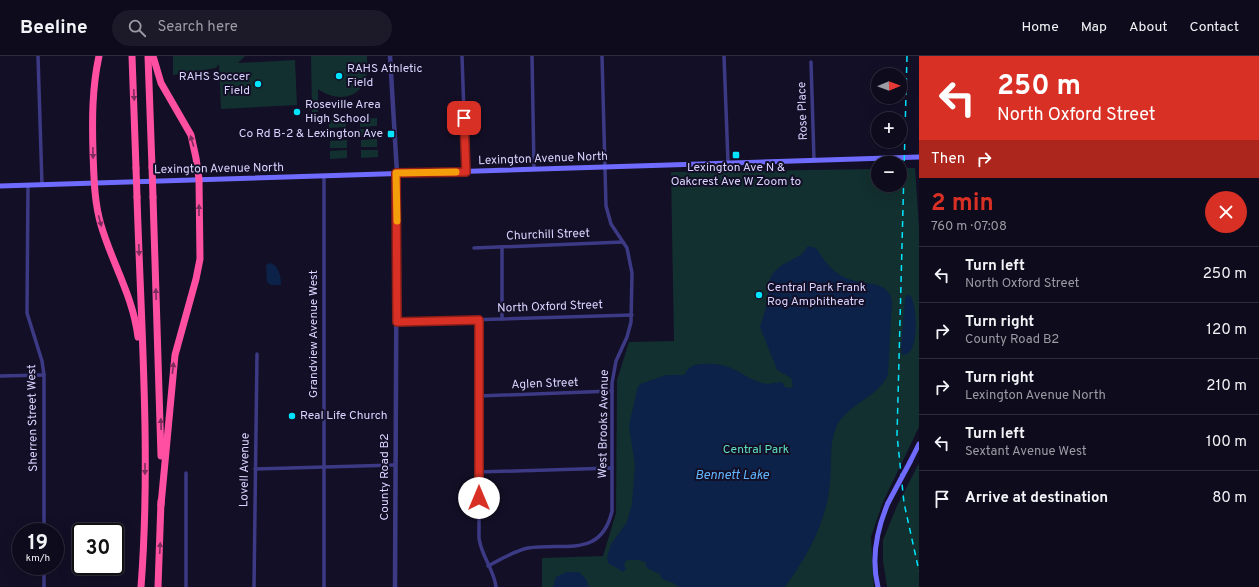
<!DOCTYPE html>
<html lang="en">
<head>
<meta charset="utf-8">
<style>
  :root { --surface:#0e0b1c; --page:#1c1929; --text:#f1f3f6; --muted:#9b9ba3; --line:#2e2b3b; --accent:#d93025 }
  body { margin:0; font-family:Overpass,sans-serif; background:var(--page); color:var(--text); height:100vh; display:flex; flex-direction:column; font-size:15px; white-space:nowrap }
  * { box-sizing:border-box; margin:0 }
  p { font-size:13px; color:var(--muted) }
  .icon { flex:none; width:22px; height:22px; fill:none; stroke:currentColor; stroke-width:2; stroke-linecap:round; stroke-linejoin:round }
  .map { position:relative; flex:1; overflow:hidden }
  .drawer { display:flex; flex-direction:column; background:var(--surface); width:340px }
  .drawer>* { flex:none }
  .guide { background:#d93025; color:#fff; overflow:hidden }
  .needle { width:26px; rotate:89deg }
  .tools { position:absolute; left:871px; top:12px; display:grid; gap:8px }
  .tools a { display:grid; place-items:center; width:36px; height:36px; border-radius:50%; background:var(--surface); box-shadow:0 4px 16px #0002,0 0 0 1px var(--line); font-size:20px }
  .speed { position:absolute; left:12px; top:467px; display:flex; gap:8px; font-size:20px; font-weight:700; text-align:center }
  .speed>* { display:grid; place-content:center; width:52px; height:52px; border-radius:50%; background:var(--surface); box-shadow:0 4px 16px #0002,0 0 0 1px var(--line); line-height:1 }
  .speed small { font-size:10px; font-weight:400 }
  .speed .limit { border:2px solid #111; border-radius:6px; background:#fff; color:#111 }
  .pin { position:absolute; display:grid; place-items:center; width:34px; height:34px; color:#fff; margin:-17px; border-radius:8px; box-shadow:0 2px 6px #0006 }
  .me { position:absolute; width:44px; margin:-22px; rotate:0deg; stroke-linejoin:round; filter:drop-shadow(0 0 3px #0008) }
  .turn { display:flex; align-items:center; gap:14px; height:84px; padding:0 12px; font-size:18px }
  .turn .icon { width:52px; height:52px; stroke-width:2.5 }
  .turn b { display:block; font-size:28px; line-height:34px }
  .then { display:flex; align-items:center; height:38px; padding:0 12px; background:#0003; gap:8px; font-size:15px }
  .round { display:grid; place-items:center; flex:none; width:42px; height:42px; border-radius:21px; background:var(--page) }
  .headline { display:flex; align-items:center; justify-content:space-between; height:68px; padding:0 12px }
  h1 { font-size:24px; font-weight:700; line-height:30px; color:var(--accent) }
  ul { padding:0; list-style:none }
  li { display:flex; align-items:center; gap:12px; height:56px; padding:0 12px; border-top:1px solid var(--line) }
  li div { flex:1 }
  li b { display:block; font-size:15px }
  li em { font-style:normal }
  header { display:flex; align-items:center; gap:24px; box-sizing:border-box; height:56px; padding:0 20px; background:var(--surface); border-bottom:1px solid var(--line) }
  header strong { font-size:19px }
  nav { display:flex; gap:22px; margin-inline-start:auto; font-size:14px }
  .search { width:280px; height:36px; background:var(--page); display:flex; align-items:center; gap:10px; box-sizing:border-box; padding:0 14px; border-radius:22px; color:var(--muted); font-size:15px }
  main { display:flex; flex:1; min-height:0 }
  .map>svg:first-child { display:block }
  .green { fill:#12302f }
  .water { fill:#0c2248 }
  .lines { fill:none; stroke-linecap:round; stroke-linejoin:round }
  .minor { stroke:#3d3a85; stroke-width:3.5 }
  .tertiary { stroke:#3d3a85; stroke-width:4.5 }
  .secondary { stroke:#6f6bff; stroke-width:5 }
  .motorway { stroke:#ff4fa3; stroke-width:7 }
  .rail { stroke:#00e5ff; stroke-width:1.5; stroke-dasharray:6 5; stroke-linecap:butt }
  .secondary-bridge { stroke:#6f6bff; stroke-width:5 }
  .motorway-bridge { stroke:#ff4fa3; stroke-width:7 }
  .oneway { fill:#7d2c5e }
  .route-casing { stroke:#8d1f18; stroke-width:10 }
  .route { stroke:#d93025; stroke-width:7 }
  .slow { stroke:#f59e0b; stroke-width:7 }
  .poi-dot { fill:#00e5ff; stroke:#130f26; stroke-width:1.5 }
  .labels { text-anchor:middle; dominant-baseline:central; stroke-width:4; stroke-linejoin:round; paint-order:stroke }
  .poi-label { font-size:12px; fill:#d9d4ff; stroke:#130f26; text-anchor:start }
  .street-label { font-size:12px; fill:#d9d4ff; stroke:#130f26 }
  .park-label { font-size:12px; fill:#5fe0c0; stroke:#130f26 }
  .water-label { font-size:13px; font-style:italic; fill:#62b6ff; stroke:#130f26 }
</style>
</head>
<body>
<header>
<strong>Beeline</strong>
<div class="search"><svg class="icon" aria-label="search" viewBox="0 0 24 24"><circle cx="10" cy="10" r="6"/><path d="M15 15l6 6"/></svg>Search here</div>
<nav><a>Home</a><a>Map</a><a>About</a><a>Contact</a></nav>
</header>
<main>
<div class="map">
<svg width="919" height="531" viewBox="0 0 919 531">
  <rect width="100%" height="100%" fill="#130f26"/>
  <g class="green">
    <path d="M173 0H245L238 7 295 4 297 49 221 53 219 8 216 12 173 19Z"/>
    <path d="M311 0H367C367 7 368 15 366 22 359 45 334 45 318 33V56H312Z"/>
    <path d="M377 62V70L360 71V63Z"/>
    <path d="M346 63V71L329 72V64Z"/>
    <rect x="360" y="73" width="17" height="8"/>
    <path d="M330 74H346L347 82H330Z"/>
    <path d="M377 83V91H361V84Z"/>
    <path d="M347 84V92H330V85Z"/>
    <path d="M347 94V102L330 103V95Z"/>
    <path d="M361 94H378V101L361 102Z"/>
    <path d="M900 112H915L919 171V371L883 446 871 481 874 531H542V502L603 500 616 457 617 324 629 286 674 285 671 116 878 113V129H900Z"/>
    <path d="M919 407V531H887L883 505V484L897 450Z"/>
  </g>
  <g class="water">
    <path d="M808 190 816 192C824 204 831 215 844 221 862 231 889 222 892 246L888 318C880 341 846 348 836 372 829 387 832 410 830 426 827 466 808 499 785 531H679L673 527 662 523 660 518 647 512 645 506 638 504H627L624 508 626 513 623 516 608 507 607 501 611 488 627 466 632 448 635 409 629 370 637 333 640 328 666 319H684C689 310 694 308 704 308 732 306 738 319 762 327L767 328 782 326 785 331 790 332 793 330 791 322 777 314 760 271 767 248 769 225 773 217 782 209 801 199Z"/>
    <path d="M271 207C279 211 281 220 281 229H271L267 226 266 209Z"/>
    <path d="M909 238C919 248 919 305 902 298L901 293 905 242Z"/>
    <path d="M566 516H579L586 523 589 531H553L556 521Z"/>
  </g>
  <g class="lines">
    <g class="minor">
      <path d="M38 0 42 129"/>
      <path d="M462 0 466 116"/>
      <path d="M532 0 534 113"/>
      <path d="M724 0 728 106"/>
      <path d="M811 6 814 104"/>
      <path d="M324 120V531"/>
      <path d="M28 129 27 257 42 305 44 319V476"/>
      <path d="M474 192 623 186"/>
      <path d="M502 263V191"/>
      <path d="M479 264V482C481 500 494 513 496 531"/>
      <path d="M397 266 632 259"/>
      <path d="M0 320 44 319"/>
      <path d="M479 340 612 335"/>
      <path d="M255 413 395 409"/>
      <path d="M479 416 612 412"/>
      <path d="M186 417V531"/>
      <path d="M488 510C501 503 514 495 528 492 564 486 601 503 612 455V327L616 305 627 281 631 266 632 217 627 192 611 168 606 150 602 0"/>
      <path d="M44 531V510"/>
      <path d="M254 531 257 298"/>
    </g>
    <path class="tertiary" d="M390 0 397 117 395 531"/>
    <g class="secondary">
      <path d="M0 130 919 101"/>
      <path d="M910 406 919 388"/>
      <path d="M878 531C871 503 877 473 888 447"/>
    </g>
    <g class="motorway">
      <path d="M99 0C92 32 92 64 93 97 94 121 94 145 101 169 112 207 133 240 138 281"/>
      <path d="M132 0 136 112"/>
      <path d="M148 0 152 111"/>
      <path d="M153 0 161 27 191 79 196 102 199 123 200 203 196 223 175 299 161 449"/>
      <path d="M137 141C141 271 151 401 141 531"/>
      <path d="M153 141 161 400"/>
      <path d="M158 531 161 445"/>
    </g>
    <path class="rail" d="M907 0 897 379 904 447 919 515"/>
    <path class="secondary-bridge" d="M888 447 910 406"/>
    <g class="motorway-bridge">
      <path d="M152 111 153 141"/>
      <path d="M136 112 137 141"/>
    </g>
  </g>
  <defs><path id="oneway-solid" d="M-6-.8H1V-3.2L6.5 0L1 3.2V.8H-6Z"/></defs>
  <g class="oneway">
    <use href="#oneway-solid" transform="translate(134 39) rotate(88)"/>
    <use href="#oneway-solid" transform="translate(192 85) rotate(-107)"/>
    <use href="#oneway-solid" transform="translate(93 97) rotate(89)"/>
    <use href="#oneway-solid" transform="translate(199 154) rotate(-90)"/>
    <use href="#oneway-solid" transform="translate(100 165) rotate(75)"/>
    <use href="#oneway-solid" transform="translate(139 194) rotate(88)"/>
    <use href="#oneway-solid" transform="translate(156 238) rotate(-92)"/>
    <use href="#oneway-solid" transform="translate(173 312) rotate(-83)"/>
    <use href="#oneway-solid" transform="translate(161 368) rotate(-92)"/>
    <use href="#oneway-solid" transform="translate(145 413) rotate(90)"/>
    <use href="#oneway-solid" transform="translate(160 492) rotate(-87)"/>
  </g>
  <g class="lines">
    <defs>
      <path id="route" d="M464 62 466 116 396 117 397 266 479 264V442"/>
    </defs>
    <use href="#route" class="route-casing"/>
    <use href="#route" class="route"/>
    <path class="slow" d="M397 165 396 117 456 116"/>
  </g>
  <g class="poi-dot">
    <circle cx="339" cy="20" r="4"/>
    <circle cx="258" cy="28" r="4"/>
    <circle cx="297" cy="56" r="4"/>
    <rect x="387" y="74" width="8" height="8" rx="2"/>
    <rect x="732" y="95" width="8" height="8" rx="2"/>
    <circle cx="759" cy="239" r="4"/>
    <circle cx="292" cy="360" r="4"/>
  </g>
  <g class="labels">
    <g class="poi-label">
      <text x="347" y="13">RAHS Athletic<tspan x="347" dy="14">Field</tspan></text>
      <text x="250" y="21" text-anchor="end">RAHS Soccer<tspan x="250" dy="14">Field</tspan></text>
      <text x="305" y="49">Roseville Area<tspan x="305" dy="14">High School</tspan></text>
      <text x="383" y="78" text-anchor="end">Co Rd B-2 &amp; Lexington Ave</text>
      <text x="736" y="112" text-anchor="middle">Lexington Ave N &amp;<tspan x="736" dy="14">Oakcrest Ave W Zoom to</tspan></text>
      <text x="767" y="232">Central Park Frank<tspan x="767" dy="14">Rog Amphitheatre</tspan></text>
      <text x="300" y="360">Real Life Church</text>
    </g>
    <g class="street-label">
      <text transform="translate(803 55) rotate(-92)">Rose Place</text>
      <text transform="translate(543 103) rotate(-2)">Lexington Avenue North</text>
      <text transform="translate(219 113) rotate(-1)">Lexington Avenue North</text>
      <text transform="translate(548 179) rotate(-2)">Churchill Street</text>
      <text transform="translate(550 251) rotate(-2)">North Oxford Street</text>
      <text transform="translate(314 278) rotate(-90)">Grandview Avenue West</text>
      <text transform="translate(545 328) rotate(-2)">Aglen Street</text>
      <text transform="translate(33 362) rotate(-91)">Sherren Street West</text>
      <text transform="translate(604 368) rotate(-89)">West Brooks Avenue</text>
      <text transform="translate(245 414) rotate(-89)">Lovell Avenue</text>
      <text transform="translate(385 421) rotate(-90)">County Road B2</text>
    </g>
    <g class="park-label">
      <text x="756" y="394">Central Park</text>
    </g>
    <g class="water-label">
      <text x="732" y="420">Bennett Lake</text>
    </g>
  </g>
</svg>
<div class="tools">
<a><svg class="needle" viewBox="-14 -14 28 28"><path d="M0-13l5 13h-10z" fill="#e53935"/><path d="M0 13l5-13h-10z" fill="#9b9ba3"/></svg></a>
<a>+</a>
<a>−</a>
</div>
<div class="speed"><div>19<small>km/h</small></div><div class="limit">30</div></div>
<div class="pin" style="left:464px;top:62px;background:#d93025"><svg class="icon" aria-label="arrive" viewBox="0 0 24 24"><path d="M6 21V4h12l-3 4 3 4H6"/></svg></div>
<svg class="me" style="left:479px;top:442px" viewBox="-20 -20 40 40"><circle r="19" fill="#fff"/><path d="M0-13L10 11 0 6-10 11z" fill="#d93025"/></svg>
</div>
<section class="drawer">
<div class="guide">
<div class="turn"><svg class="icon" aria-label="left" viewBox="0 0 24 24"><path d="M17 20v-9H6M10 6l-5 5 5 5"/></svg><div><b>250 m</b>North Oxford Street</div></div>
<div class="then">Then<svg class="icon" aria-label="right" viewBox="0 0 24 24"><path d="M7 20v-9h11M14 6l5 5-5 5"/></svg></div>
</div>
<div class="headline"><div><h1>2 min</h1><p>760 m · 07:08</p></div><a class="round" style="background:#d93025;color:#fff"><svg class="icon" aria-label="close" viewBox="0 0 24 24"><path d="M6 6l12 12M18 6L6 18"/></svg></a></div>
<ul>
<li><svg class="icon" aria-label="left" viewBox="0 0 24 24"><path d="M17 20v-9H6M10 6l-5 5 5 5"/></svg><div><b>Turn left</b><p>North Oxford Street</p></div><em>250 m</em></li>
<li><svg class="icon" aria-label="right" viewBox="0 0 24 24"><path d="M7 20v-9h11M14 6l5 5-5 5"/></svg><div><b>Turn right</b><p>County Road B2</p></div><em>120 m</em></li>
<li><svg class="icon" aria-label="right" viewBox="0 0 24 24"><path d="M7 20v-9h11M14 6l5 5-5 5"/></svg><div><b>Turn right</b><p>Lexington Avenue North</p></div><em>210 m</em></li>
<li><svg class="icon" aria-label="left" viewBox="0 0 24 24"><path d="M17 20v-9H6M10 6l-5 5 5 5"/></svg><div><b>Turn left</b><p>Sextant Avenue West</p></div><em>100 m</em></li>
<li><svg class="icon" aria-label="arrive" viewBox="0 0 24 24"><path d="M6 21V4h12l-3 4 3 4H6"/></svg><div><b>Arrive at destination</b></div><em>80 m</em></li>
</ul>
</section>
</main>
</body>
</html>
